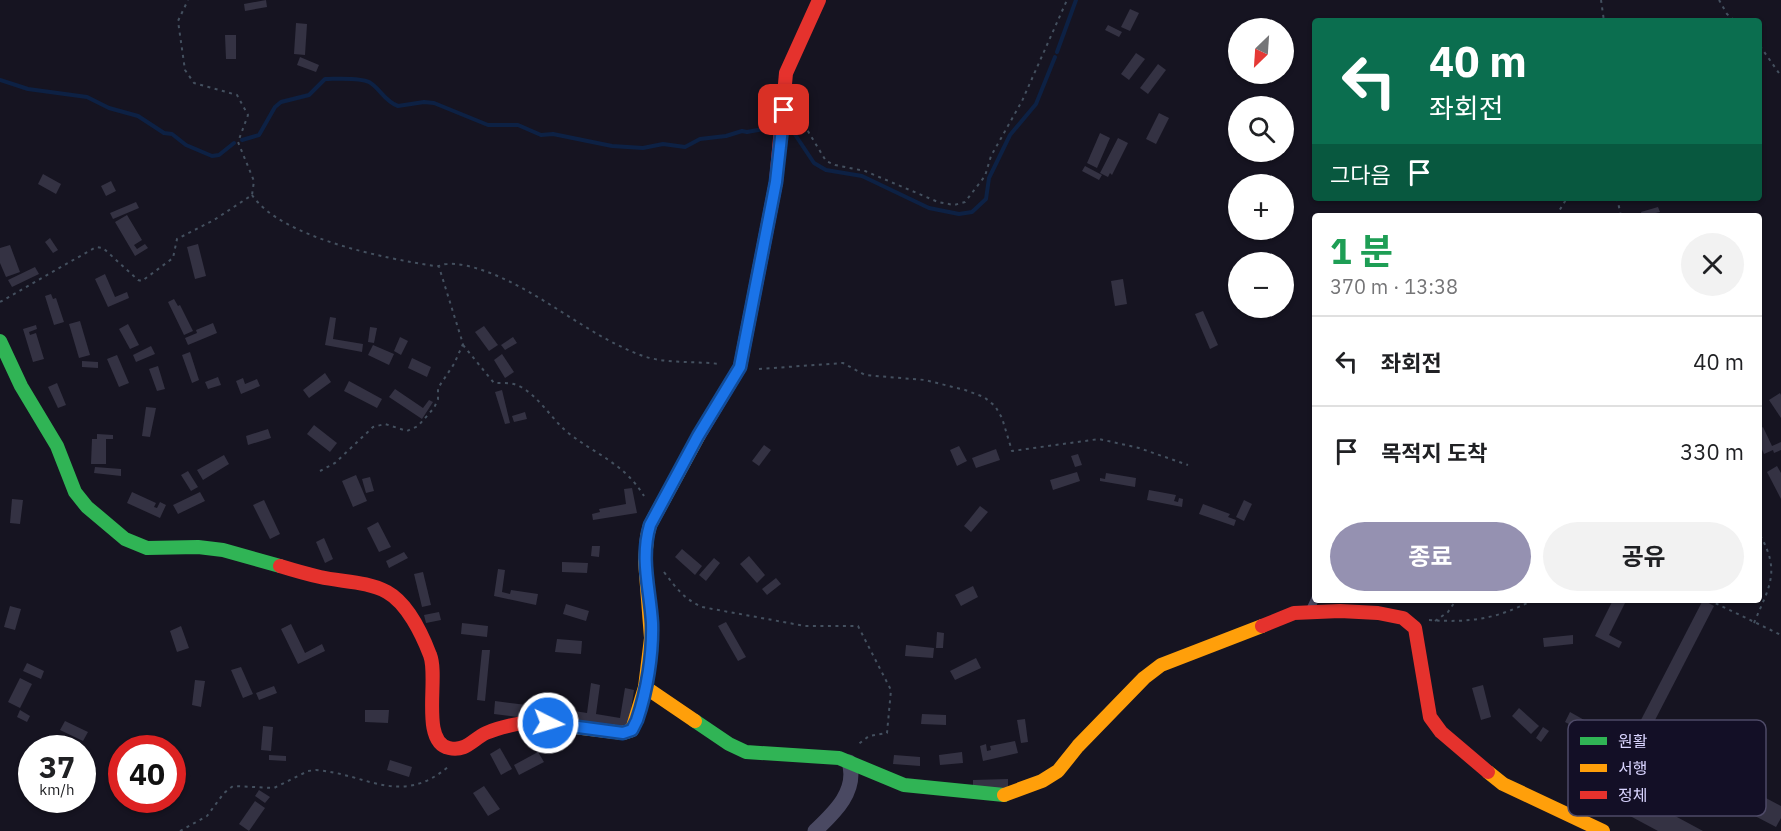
<!DOCTYPE html>
<html lang="ko">
<head>
<meta charset="utf-8">
<style>
  :root { --surface:#fff; --page:#f2f2f2; --text:#202124; --muted:#757577; --line:#e0e0e0; --accent:#9591b1 }
  body { margin:0; font-family:"IBM Plex Sans","Noto Sans KR",sans-serif; background:var(--page); color:var(--text); height:100vh; display:flex; flex-direction:column; font-size:22px; white-space:nowrap }
  * { box-sizing:border-box; margin:0 }
  p { font-size:20px; color:var(--muted) }
  .icon { flex:none; width:33px; height:33px; fill:none; stroke:currentColor; stroke-width:2; stroke-linecap:round; stroke-linejoin:round }
  .map { position:relative; flex:1; overflow:hidden }
  .sheet { position:absolute; left:1312px; top:213px; width:450px; height:390px; display:flex; flex-direction:column; background:var(--surface); border-radius:6px; box-shadow:0 2px 4px #0004 }
  .sheet>* { flex:none }
  .banner { position:absolute; left:1312px; top:18px; width:450px; height:183px; border-radius:6px; box-shadow:0 2px 4px #0004; background:#0b6e4f; color:#fff; overflow:hidden }
  .needle { width:39px; rotate:205deg }
  .tools { position:absolute; left:1228px; top:18px; display:grid; gap:12px }
  .tools a { display:grid; place-items:center; width:66px; height:66px; border-radius:50%; background:var(--surface); box-shadow:0 2px 4px #0004; font-size:30px }
  .speed { position:absolute; left:18px; top:735px; display:flex; gap:12px; font-size:30px; font-weight:700; text-align:center }
  .speed>* { display:grid; place-content:center; width:78px; height:78px; border-radius:50%; background:var(--surface); box-shadow:0 2px 4px #0004; line-height:1 }
  .speed small { font-size:15px; font-weight:400 }
  .speed .limit { border:9px solid #d22; background:#fff; color:#111 }
  .pin { position:absolute; display:grid; place-items:center; width:51px; height:51px; color:#fff; margin:-26px; border-radius:12px; box-shadow:0 3px 9px #0006 }
  .me { position:absolute; width:66px; margin:-33px; rotate:95deg; stroke-linejoin:round; filter:drop-shadow(0 0 4px #0008) }
  .turn { display:flex; align-items:center; gap:21px; height:126px; padding:0 18px; font-size:27px }
  .turn .icon { width:78px; height:78px; stroke-width:2.5 }
  .turn b { display:block; font-size:42px; line-height:51px }
  .then { display:flex; align-items:center; height:57px; padding:0 18px; background:#0003; gap:12px; font-size:22px }
  .round { display:grid; place-items:center; flex:none; width:63px; height:63px; border-radius:32px; background:var(--page) }
  .overview { display:flex; align-items:center; justify-content:space-between; height:102px; padding:0 18px }
  h1 { font-size:36px; font-weight:700; line-height:45px; color:#1e9e55 }
  .cta { display:flex; gap:12px; margin-top:auto; padding:12px 18px }
  .cta a { flex:1; height:69px; border-radius:36px; background:var(--accent); color:#fff; font-size:24px; font-weight:700; line-height:69px; text-align:center }
  .cta a+a { background:var(--page); color:var(--text) }
  ul { padding:0; list-style:none }
  li { display:flex; align-items:center; gap:18px; height:90px; padding:0 18px; border-top:2px solid var(--line) }
  li div { flex:1 }
  li b { display:block; font-size:22px }
  li em { font-style:normal }
  .map>svg:first-child { display:block }
  .lines { fill:none; stroke-linecap:round; stroke-linejoin:round }
  .stream { stroke:#0d2144; stroke-width:4 }
  .building { fill:#343243 }
  .path { stroke:#44505f; stroke-width:2; stroke-dasharray:3 4.5; stroke-linecap:butt }
  .lane { stroke:#4a4962; stroke-width:8 }
  .street { stroke:#4a4962; stroke-width:15 }
  .fast { stroke:#30b455; stroke-width:14 }
  .slow { stroke:#ff9f0a; stroke-width:14 }
  .jam { stroke:#e5322d; stroke-width:14 }
  .route-casing { stroke:#114b97; stroke-width:15 }
  .route { stroke:#1a73e8; stroke-width:10 }
  .key { fill:#130f26; stroke:#4e4a67; stroke-width:1.5 }
  .key-label { font-size:16px; fill:#d9d4ff }
</style>
</head>
<body>
<div class="map">
<svg width="1781" height="831" viewBox="0 0 1781 831">
  <rect width="100%" height="100%" fill="#161421"/>
  <g class="lines">
    <g class="stream">
      <path d="M1057 52 1076 0"/>
      <path d="M0 80 28 89 87 97 109 108 138 116 164 133 172 134 186 145 212 156 219 155 234 143"/>
      <path d="M788 129 794 133 814 163 826 170 862 176 929 208 959 214 972 212 986 199 989 178 1010 135 1036 104 1055 57"/>
      <path d="M242 140 259 135 275 107 281 102 309 95 325 79C336 79 359 77 369 82 380 88 384 101 398 106L424 102 434 103 488 125H518L541 135 553 134 612 146 643 148 663 144 685 147 700 139 726 136 742 131 747 132 774 127"/>
    </g>
  </g>
  <g class="building">
    <path d="M266 0 267 7 245 11 244 4Z"/>
    <path d="M1130 9 1139 13 1130 31 1121 27Z"/>
    <path d="M296 23 307 24 305 55 294 54Z"/>
    <path d="M1108 25 1122 32 1119 37 1105 30Z"/>
    <path d="M225 35H236V59H226Z"/>
    <path d="M1136 53 1145 59 1129 80 1121 74Z"/>
    <path d="M300 57 319 65 316 72 297 65Z"/>
    <path d="M1158 64 1166 70 1148 94 1140 88Z"/>
    <path d="M1159 113 1169 118 1156 144 1146 139Z"/>
    <path d="M1100 133 1110 138 1097 168 1087 163Z"/>
    <path d="M1118 138 1128 143 1112 175 1110 173 1108 177 1100 173Z"/>
    <path d="M1085 166 1102 175 1099 180 1082 171Z"/>
    <path d="M43 174 61 184 56 194 38 184Z"/>
    <path d="M111 181 116 191 106 196 101 186Z"/>
    <path d="M136 202 139 208 113 219 110 213Z"/>
    <path d="M1658 207 1660 212 1642 216 1641 212Z"/>
    <path d="M127 215 142 240 134 245 137 249 145 244 148 248 135 256 115 222Z"/>
    <path d="M50 238 58 250 53 253 45 242Z"/>
    <path d="M198 244 206 276 195 279 187 247Z"/>
    <path d="M10 245 20 272 6 277 0 263V248Z"/>
    <path d="M35 267 39 274 12 287 8 280Z"/>
    <path d="M105 274 115 297 127 292 129 298 108 307 95 279Z"/>
    <path d="M1123 279 1127 304 1115 306 1111 281Z"/>
    <path d="M51 294 53 299 56 298 64 322 54 325 45 296Z"/>
    <path d="M174 299 178 306 180 305 193 331 184 335 168 302Z"/>
    <path d="M1203 311 1218 345 1210 349 1195 314Z"/>
    <path d="M330 317 336 318 333 339 363 344 362 352 325 345Z"/>
    <path d="M80 321 90 355 79 358 69 324Z"/>
    <path d="M213 323 217 333 188 345 185 338 197 333 196 330Z"/>
    <path d="M128 324 139 345 130 349 119 329Z"/>
    <path d="M36 325 37 329 29 332 30 335 36 333 44 359 33 362 23 329Z"/>
    <path d="M484 326 498 345 489 351 475 332Z"/>
    <path d="M370 327 377 328 374 343 368 342Z"/>
    <path d="M400 337 408 341 401 355 394 351Z"/>
    <path d="M513 337 517 343 505 350 501 345Z"/>
    <path d="M373 345 394 354 389 365 368 355Z"/>
    <path d="M151 346 155 354 136 362 133 355Z"/>
    <path d="M190 352 199 380 192 383 182 355Z"/>
    <path d="M502 354 514 372 505 378 494 360Z"/>
    <path d="M117 355 129 383 119 387 107 359Z"/>
    <path d="M412 358 431 367 427 377 408 368Z"/>
    <path d="M82 361 98 362V368L82 367Z"/>
    <path d="M158 366 165 389 157 391 149 369Z"/>
    <path d="M325 373 331 382 309 398 303 390Z"/>
    <path d="M218 377 221 385 208 389 205 382Z"/>
    <path d="M243 378 245 384 257 379 260 386 241 394 236 381Z"/>
    <path d="M349 381 382 399 377 408 344 391Z"/>
    <path d="M57 383 66 405 58 408 48 387Z"/>
    <path d="M395 389 423 408 429 400 433 402 422 419 389 397Z"/>
    <path d="M502 390 510 423 505 424 495 392Z"/>
    <path d="M1780 393 1781 395V418L1769 400Z"/>
    <path d="M146 407 156 408 150 437 142 436Z"/>
    <path d="M525 412 527 419 514 422 512 416Z"/>
    <path d="M314 425 337 443 330 452 307 434Z"/>
    <path d="M1763 427 1772 446 1781 442V450L1774 453 1773 450 1764 454 1760 445V429Z"/>
    <path d="M268 429 271 438 248 445 246 436Z"/>
    <path d="M97 434 113 435V439H106V464H91L92 439H97Z"/>
    <path d="M764 445 771 450 759 466 752 461Z"/>
    <path d="M959 446 967 461 957 466 950 450Z"/>
    <path d="M996 449 1000 460 976 468 972 458Z"/>
    <path d="M1078 454 1082 465 1075 467 1071 456Z"/>
    <path d="M224 455 229 464 203 480 197 470Z"/>
    <path d="M1777 466 1781 473V499L1767 472Z"/>
    <path d="M95 467 121 469V476L94 473Z"/>
    <path d="M188 471 198 487 191 491 181 475Z"/>
    <path d="M1077 472 1080 481 1053 490 1050 480Z"/>
    <path d="M1106 473 1136 478 1135 487 1100 481V478L1105 479Z"/>
    <path d="M356 475 367 501 353 507 342 481Z"/>
    <path d="M370 477 374 491 366 493 362 479Z"/>
    <path d="M632 488 637 513 593 520 592 514 600 512 599 509 626 504 624 489Z"/>
    <path d="M1149 490 1176 495 1174 501 1178 502 1179 498 1183 499 1182 507 1147 500Z"/>
    <path d="M132 492 156 503 154 507 157 508 160 502 166 505 160 518 127 503Z"/>
    <path d="M200 492 205 501 178 514 173 505Z"/>
    <path d="M12 499 23 500 20 524 10 523Z"/>
    <path d="M264 500 280 534 270 539 253 505Z"/>
    <path d="M1244 500 1252 504 1244 521 1236 517Z"/>
    <path d="M1203 504 1230 514 1228 517 1236 520 1234 526 1199 514Z"/>
    <path d="M980 506 988 512 971 532 964 526Z"/>
    <path d="M378 522 391 547 379 552 367 528Z"/>
    <path d="M324 538 333 559 325 563 316 542Z"/>
    <path d="M592 546H600L599 557 591 556Z"/>
    <path d="M682 549 702 566 695 575 675 557Z"/>
    <path d="M404 552 408 558 389 568 386 561Z"/>
    <path d="M749 556 765 575 757 583 740 564Z"/>
    <path d="M714 558 720 563 706 581 699 575Z"/>
    <path d="M562 562 588 563 587 573 562 572Z"/>
    <path d="M498 569 505 570 502 592 510 594 511 590 538 594 536 605 494 596Z"/>
    <path d="M423 572 431 605 422 607 414 574Z"/>
    <path d="M776 578 781 584 767 595 762 589Z"/>
    <path d="M973 586 978 597 961 606 955 595Z"/>
    <path d="M1613 600 1625 603 1609 635 1622 642 1619 648 1595 636Z"/>
    <path d="M1703 600 1714 606 1639 751 1628 745Z"/>
    <path d="M566 604 589 611 586 621 563 614Z"/>
    <path d="M10 606 21 609 15 630 4 627Z"/>
    <path d="M439 612 441 620 426 623 424 615Z"/>
    <path d="M726 622 746 657 738 661 718 626Z"/>
    <path d="M462 623 488 626 487 637 461 634Z"/>
    <path d="M291 624 305 653 322 644 325 651 298 664 281 629Z"/>
    <path d="M181 626 189 648 177 652 170 631Z"/>
    <path d="M937 632 944 633 943 648H936Z"/>
    <path d="M1573 635V644L1544 647 1543 638Z"/>
    <path d="M557 639 582 641 581 654 555 652Z"/>
    <path d="M906 645 934 648 933 658 905 656Z"/>
    <path d="M482 650H490L485 701 477 700Z"/>
    <path d="M976 658 981 668 955 680 950 671Z"/>
    <path d="M27 663 44 671 41 679 23 671Z"/>
    <path d="M241 667 253 694 243 698 231 670Z"/>
    <path d="M20 678 32 684 20 708 8 702Z"/>
    <path d="M195 680 205 681 201 707 192 705Z"/>
    <path d="M591 683 600 685 596 714 620 718 625 688 634 690 628 729 540 717 542 706 587 713Z"/>
    <path d="M1483 685 1491 717 1481 720 1472 688Z"/>
    <path d="M274 686 277 693 259 700 256 693Z"/>
    <path d="M495 701 535 706 533 719 494 714Z"/>
    <path d="M1519 708 1539 726 1531 734 1512 716Z"/>
    <path d="M20 710 30 716 27 722 17 717Z"/>
    <path d="M365 710H389L388 723 365 722Z"/>
    <path d="M1570 712 1602 730 1604 727 1620 735 1616 743 1601 735 1599 740 1565 722Z"/>
    <path d="M922 714 946 715V725L921 724Z"/>
    <path d="M1025 719 1028 742 1021 743 1017 720Z"/>
    <path d="M65 721 88 732 83 741 60 730Z"/>
    <path d="M263 726 273 727 271 751 261 750Z"/>
    <path d="M1543 727 1549 731 1541 742 1536 738Z"/>
    <path d="M1015 741 1018 753 983 761 980 746 986 744 987 751 991 750 990 746Z"/>
    <path d="M500 748 512 769 501 775 490 754Z"/>
    <path d="M1677 751 1781 806V818L1776 827 1667 770Z"/>
    <path d="M538 752 544 762 519 775 514 765Z"/>
    <path d="M962 752 963 763 940 765 939 755Z"/>
    <path d="M269 755 286 756V761L269 760Z"/>
    <path d="M894 755 920 757V766L893 764Z"/>
    <path d="M390 760 412 767 409 777 387 770Z"/>
    <path d="M1584 777 1608 790 1606 793 1617 799 1623 788 1703 831H1658L1578 788Z"/>
    <path d="M1008 779V788H973V780Z"/>
    <path d="M484 786 500 809 488 816 473 793Z"/>
    <path d="M259 790 270 797 265 803 255 796Z"/>
    <path d="M255 801 265 808 249 831 239 824Z"/>
  </g>
  <g class="lines">
    <g class="path">
      <path d="M1601 0 1604 21"/>
      <path d="M1719 0 1727 14 1735 21"/>
      <path d="M1760 46 1781 76"/>
      <path d="M800 118 826 161 835 165 865 171 938 202 954 205 965 202 985 176 991 156 1022 101 1067 0"/>
      <path d="M252 195C281 238 384 258 434 266 440 267 442 264 447 264 457 263 469 266 479 269 538 288 585 335 643 356 667 364 695 361 720 364"/>
      <path d="M1617 198 1621 216"/>
      <path d="M1556 216 1567 198"/>
      <path d="M0 302 96 247 103 248 138 280 142 281 173 258 177 239 214 220 252 195 254 181 238 142 248 115 237 95 194 83 185 70 178 21 188 0"/>
      <path d="M463 345 494 383C503 383 512 382 521 387 539 397 551 418 567 432 596 455 624 463 644 496"/>
      <path d="M759 369 843 363 865 375 925 380 965 390 984 397 995 406 1002 418 1012 451 1099 439 1139 448 1188 465"/>
      <path d="M320 471 335 463 373 427 385 424 407 431 418 426 434 408 438 399V388L454 364 463 344 439 267"/>
      <path d="M664 572C676 588 684 599 702 607L805 626H858L891 690 887 733 869 736 856 746"/>
      <path d="M1709 600 1781 635"/>
      <path d="M1429 620C1470 623 1497 619 1533 600"/>
      <path d="M1435 621 1448 612 1456 600"/>
      <path d="M1754 623C1769 587 1781 572 1760 535"/>
      <path d="M180 831 207 816 224 793 233 786 274 788 308 771 316 770C367 774 400 807 448 767"/>
    </g>
    <path class="lane" d="M1310 610 1316 597"/>
    <path class="street" d="M815 831C834 813 858 791 849 762"/>
    <g class="fast">
      <path d="M0 341 21 386 57 446 75 492 87 507 125 539 147 548 198 547 223 550 280 566"/>
      <path d="M695 721 729 744 746 752 839 758 904 785 1004 795"/>
    </g>
    <g class="slow">
      <path d="M695 721 645 687 651 638 645 561 647 537 650 525 699 435"/>
      <path d="M558 725 623 733 632 730 645 687"/>
      <path d="M1488 772 1503 784 1603 831"/>
      <path d="M1004 795 1042 781 1058 771 1078 746 1144 678 1161 665 1262 626"/>
    </g>
    <g class="jam">
      <path d="M699 435 740 367 776 182 786 73 819 0"/>
      <path d="M280 566C293 570 307 574 320 577 342 582 367 581 387 592 407 603 422 634 430 655 439 677 420 742 449 748 466 752 473 739 486 733 495 729 507 726 517 724 529 721 545 724 558 725"/>
      <path d="M1262 626 1294 613 1340 611 1378 613 1403 618 1415 628 1430 717 1441 732 1488 772"/>
    </g>
  </g>
  <g class="lines">
    <defs>
      <path id="route" d="M548 723 623 733 632 730 637 720C647 691 653 654 652 623 650 589 640 559 650 525L698 436 740 367 776 182 784 110"/>
    </defs>
    <use href="#route" class="route-casing"/>
    <use href="#route" class="route"/>
  </g>
  <rect x="1568" y="720" width="198" height="96" rx="9" class="key"/>
  <rect x="1580" y="737" width="27" height="8" fill="#30b455"/>
  <rect x="1580" y="764" width="27" height="8" fill="#ff9f0a"/>
  <rect x="1580" y="791" width="27" height="8" fill="#e5322d"/>
  <g class="key-label">
    <text x="1618" y="747">원활</text>
    <text x="1618" y="774">서행</text>
    <text x="1618" y="801">정체</text>
  </g>
</svg>
<div class="tools">
<a><svg class="needle" viewBox="-14 -14 28 28"><path d="M0-13l5 13h-10z" fill="#e53935"/><path d="M0 13l5-13h-10z" fill="#757577"/></svg></a>
<a><svg class="icon" aria-label="search" viewBox="0 0 24 24"><circle cx="10" cy="10" r="6"/><path d="M15 15l6 6"/></svg></a>
<a>+</a>
<a>−</a>
</div>
<div class="speed"><div>37<small>km/h</small></div><div class="limit">40</div></div>
<div class="pin" style="left:784px;top:110px;background:#d93025"><svg class="icon" aria-label="arrive" viewBox="0 0 24 24"><path d="M6 21V4h12l-3 4 3 4H6"/></svg></div>
<svg class="me" style="left:548px;top:723px" viewBox="-20 -20 40 40"><circle r="17" fill="#1a73e8" stroke="#fff" stroke-width="3"/><path d="M0-11L8 9 0 5-8 9z" fill="#fff"/></svg>
<div class="banner">
<div class="turn"><svg class="icon" aria-label="left" viewBox="0 0 24 24"><path d="M17 20v-9H6M10 6l-5 5 5 5"/></svg><div><b>40 m</b>좌회전</div></div>
<div class="then">그다음<svg class="icon" aria-label="arrive" viewBox="0 0 24 24"><path d="M6 21V4h12l-3 4 3 4H6"/></svg></div>
</div>
<section class="sheet">
<div class="overview"><div><h1>1 분</h1><p>370 m · 13:38</p></div><a class="round"><svg class="icon" aria-label="close" viewBox="0 0 24 24"><path d="M6 6l12 12M18 6L6 18"/></svg></a></div>
<ul>
<li><svg class="icon" aria-label="left" viewBox="0 0 24 24"><path d="M17 20v-9H6M10 6l-5 5 5 5"/></svg><div><b>좌회전</b></div><em>40 m</em></li>
<li><svg class="icon" aria-label="arrive" viewBox="0 0 24 24"><path d="M6 21V4h12l-3 4 3 4H6"/></svg><div><b>목적지 도착</b></div><em>330 m</em></li>
</ul>
<div class="cta"><a>종료</a><a>공유</a></div>
</section>
</div>
</body>
</html>
